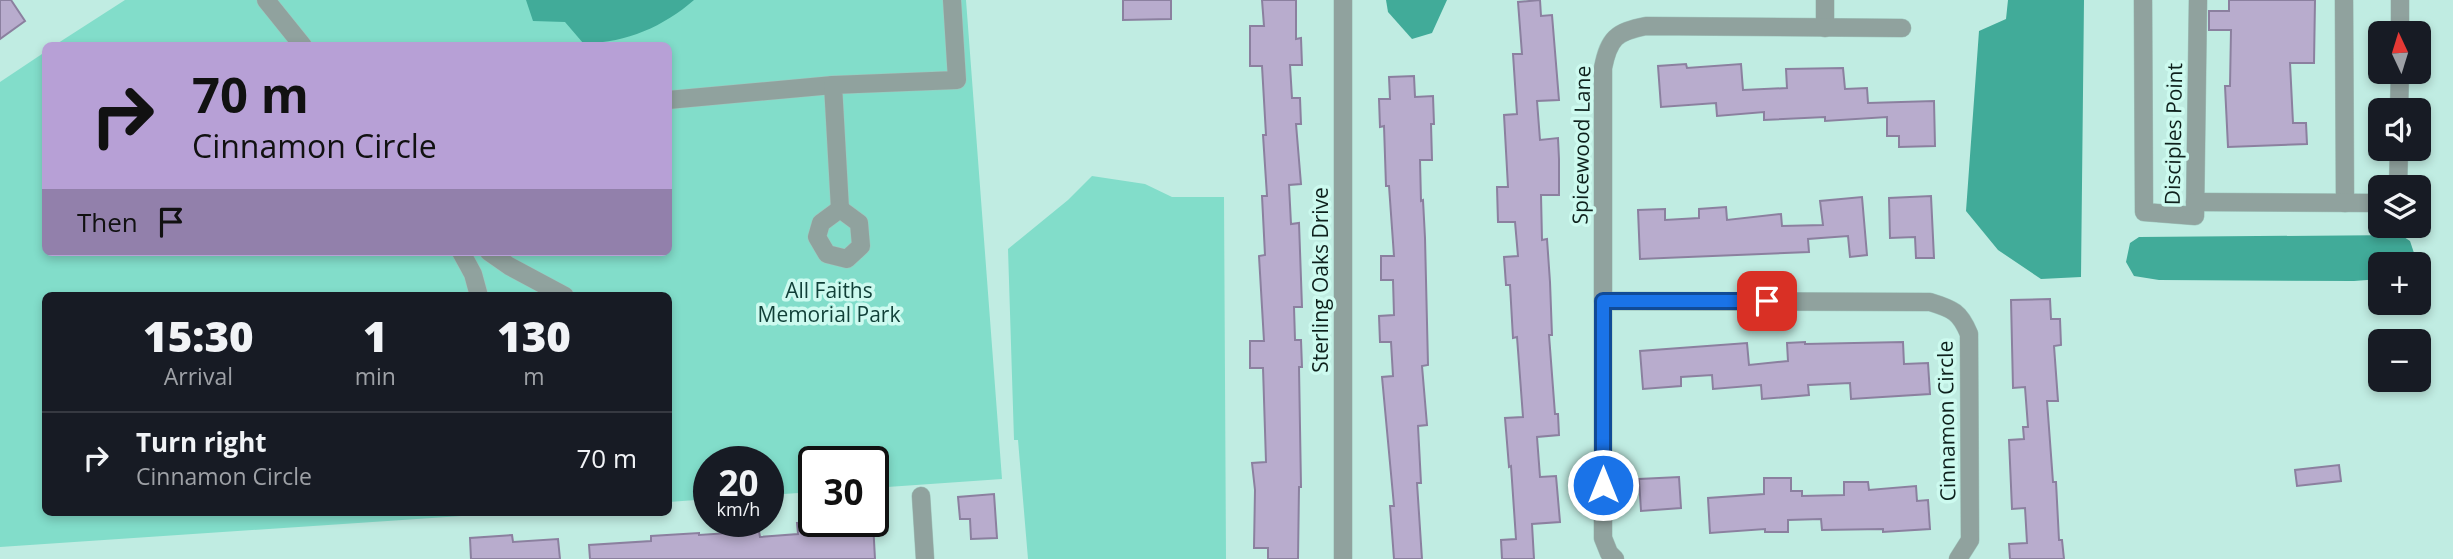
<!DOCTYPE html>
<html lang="en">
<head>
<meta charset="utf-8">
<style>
  :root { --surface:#171b24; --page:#242831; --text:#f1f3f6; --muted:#9ea1a6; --line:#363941 }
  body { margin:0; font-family:"Open Sans",sans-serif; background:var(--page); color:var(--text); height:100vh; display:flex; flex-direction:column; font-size:26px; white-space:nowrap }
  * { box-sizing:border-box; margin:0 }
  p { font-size:23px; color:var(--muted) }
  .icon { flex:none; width:38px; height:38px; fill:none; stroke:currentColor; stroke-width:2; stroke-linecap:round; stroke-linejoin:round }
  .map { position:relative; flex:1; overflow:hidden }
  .details { position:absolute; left:42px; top:292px; width:630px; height:224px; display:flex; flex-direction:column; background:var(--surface); border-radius:10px; box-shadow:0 4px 10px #0003 }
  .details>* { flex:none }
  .guide { position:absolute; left:42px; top:42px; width:630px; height:214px; border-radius:10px; box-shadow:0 4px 10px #0003; background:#b7a0d6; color:#111; overflow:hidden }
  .needle { width:46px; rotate:356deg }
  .controls { position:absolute; left:2368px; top:21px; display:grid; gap:14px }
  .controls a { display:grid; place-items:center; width:63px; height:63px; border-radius:10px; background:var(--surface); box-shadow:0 4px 10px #0003; font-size:35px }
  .speed { position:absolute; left:693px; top:446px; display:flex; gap:14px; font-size:35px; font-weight:700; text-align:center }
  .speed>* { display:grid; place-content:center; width:91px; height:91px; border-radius:50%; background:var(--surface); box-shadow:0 4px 10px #0003; line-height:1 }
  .speed small { font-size:18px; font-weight:400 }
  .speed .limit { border:4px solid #111; border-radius:10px; background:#fff; color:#111 }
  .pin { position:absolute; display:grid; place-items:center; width:60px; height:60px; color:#fff; margin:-30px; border-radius:14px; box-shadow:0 4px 10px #0006 }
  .me { position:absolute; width:77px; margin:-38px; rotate:0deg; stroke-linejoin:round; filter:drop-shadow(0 0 5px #0008) }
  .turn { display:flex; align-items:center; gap:24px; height:147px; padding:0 35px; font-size:32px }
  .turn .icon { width:91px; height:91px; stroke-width:2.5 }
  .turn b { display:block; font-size:49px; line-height:60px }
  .then { display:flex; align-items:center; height:66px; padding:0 35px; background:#0003; gap:14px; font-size:26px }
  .eta { display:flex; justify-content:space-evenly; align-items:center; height:119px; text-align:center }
  .eta b { font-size:42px; font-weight:800; line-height:49px }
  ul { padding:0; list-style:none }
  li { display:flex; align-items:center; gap:21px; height:91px; padding:0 35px; border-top:2px solid var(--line) }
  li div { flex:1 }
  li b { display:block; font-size:26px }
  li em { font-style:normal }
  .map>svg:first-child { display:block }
  .green { fill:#82ddca }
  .water { fill:#41ab99 }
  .building { fill:#b8accd; stroke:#8b809f; stroke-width:2 }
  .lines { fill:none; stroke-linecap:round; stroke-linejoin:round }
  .minor-casing { stroke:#a0c7be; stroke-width:19 }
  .minor { stroke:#90a29e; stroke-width:18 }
  .route-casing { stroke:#114b97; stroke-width:18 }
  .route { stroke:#1a73e8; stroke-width:12 }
  .labels { text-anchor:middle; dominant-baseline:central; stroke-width:7; stroke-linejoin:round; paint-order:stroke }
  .street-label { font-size:21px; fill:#0e201c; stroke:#cdfaef }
  .park-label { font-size:21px; fill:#103f37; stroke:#cdfaef }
</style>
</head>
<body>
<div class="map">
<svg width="2453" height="559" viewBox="0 0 2453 559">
  <rect width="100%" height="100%" fill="#c0ece2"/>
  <g class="green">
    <path d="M125 0H966L1002 479 873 488V462H814V492L768 495V462H709V499L669 502 668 296H46V513H506L0 547V82L45 52 46 252H668V46L55 45Z"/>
    <path d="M1092 176 1145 184 1172 197H1224L1226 559H1028L1018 440H1014L1008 249 1068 200Z"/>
  </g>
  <g class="water">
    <path d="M526 0H694C663 27 624 44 583 43L565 22 533 21Z"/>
    <path d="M1386 0H1447L1432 33 1412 39 1388 12Z"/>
    <path d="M2008 0H2084L2081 277 2041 279 1998 250 1966 211 1979 31 2006 19Z"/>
    <path d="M2401 235 2410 241 2415 256 2414 264H2380V279L2354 281 2159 280 2134 276 2126 262 2130 243 2139 237Z"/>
  </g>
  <g class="building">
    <path d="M0 0H11L25 21 0 39Z"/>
    <path d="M1123 0H1171V19L1123 20Z"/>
    <path d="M1262 0H1296V39L1301 38 1302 65H1290L1292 98H1300L1301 124H1296L1301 184 1289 185 1291 224 1299 223 1302 307H1294L1295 340H1301L1302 367H1299L1301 487H1299L1298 559H1268V548H1254L1255 490 1252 463 1266 462 1263 368H1250V341H1264L1259 256 1265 255 1262 196H1267L1263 135H1266L1262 66H1250V26H1264Z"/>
    <path d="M1540 0 1541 16 1552 15 1559 100 1537 101 1540 140 1558 138 1559 159V195H1541L1542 240 1547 239 1550 282 1552 335H1549L1555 414H1558L1559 435 1537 437 1540 477 1556 476 1560 522 1532 524 1534 559H1502L1501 540 1516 539 1511 466 1509 467 1505 418 1523 417 1517 337 1513 338 1510 285H1506L1504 257 1518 256 1515 222H1498L1497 187H1508L1504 115 1517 114 1513 54H1522L1518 2Z"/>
    <path d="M2229 0H2315L2314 63H2290L2293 123H2306L2307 144 2228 147 2225 86H2230L2231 30H2209V11H2229Z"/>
    <path d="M1686 64 1687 68 1741 64 1743 90 1787 88 1786 69 1843 68 1845 89 1867 88 1868 103 1934 101 1935 146 1899 147V136H1887V117L1825 121V117L1764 120V112L1717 116 1716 103 1661 107 1658 66Z"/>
    <path d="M1414 76 1415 97 1433 96 1434 124H1431L1432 160H1420L1421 201 1423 200 1425 238 1428 365 1422 366 1427 425 1418 426 1421 483H1417L1422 559H1394L1390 506H1394L1382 377 1393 376 1391 342H1380L1379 316 1394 315 1393 280H1381V256H1394L1389 186H1386L1384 126 1380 127 1379 99H1390L1389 77Z"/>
    <path d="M1931 196 1934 258H1916L1915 237 1890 238 1889 198Z"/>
    <path d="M1862 197 1867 255 1850 257 1848 236 1808 239 1809 252 1640 259 1638 210 1665 209V220L1699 218V209L1726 207 1727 220 1781 214 1782 226 1823 225 1820 201Z"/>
    <path d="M2050 299 2051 319H2060L2061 345 2054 346 2058 401H2047L2053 482H2056L2059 540H2062L2064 559H2010L2009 544 2027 543 2025 508 2012 509 2009 440 2024 439 2023 427H2028L2025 387 2013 388 2011 300Z"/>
    <path d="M1805 342V344L1903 342 1904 364 1928 363 1930 394 1851 399 1850 383 1808 385 1809 395 1762 399 1761 385 1713 389 1712 375 1681 377V386L1643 389 1640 351 1747 343 1749 365 1788 361 1787 343Z"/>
    <path d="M2339 465 2341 481 2297 486 2295 470Z"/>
    <path d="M1679 477 1681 508 1641 511 1639 479Z"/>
    <path d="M1764 478H1791V491H1802V496L1844 495V482H1868L1869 490 1916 486 1917 501 1928 500 1930 529 1883 532V529L1822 530 1821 519 1788 520V532H1765V529L1710 533 1708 498 1764 494Z"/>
    <path d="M994 494 997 538 971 539 970 519H960L958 497Z"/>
    <path d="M819 522H873L875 559H590L589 545 651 541V536L699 533V535L759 531 760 537 798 534 797 523Z"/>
    <path d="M512 535 513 542 558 539 560 559H471L470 538Z"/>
  </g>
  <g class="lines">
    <defs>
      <g id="minor">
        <path d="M266 0 303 46"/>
        <path d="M1343 0V559"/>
        <path d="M2143 0 2144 212 2195 216 2198 0"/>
        <path d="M2344 0 2345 203"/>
        <path d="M1825 28V0"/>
        <path d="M2400 33V0"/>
        <path d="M668 100 833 85"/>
        <path d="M2399 110 2400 72"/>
        <path d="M2398 187 2399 149"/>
        <path d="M2195 202 2380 203"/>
        <path d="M840 209 833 85 957 80 952 0"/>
        <path d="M840 209 859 223 861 246 847 259 827 254 817 237 821 223Z"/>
        <path d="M461 252 473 274 479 296"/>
        <path d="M489 252 509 266 565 296"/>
        <path d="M1603 301 1930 302C1953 309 1960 312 1969 334L1970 540 1958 559"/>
        <path d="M921 496 925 559"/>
        <path d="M1615 559 1609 553 1603 538V68C1609 38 1616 32 1646 26L1902 28"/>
      </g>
    </defs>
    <use href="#minor" class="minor-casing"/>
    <use href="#minor" class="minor"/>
  </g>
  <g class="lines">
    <defs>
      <path id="route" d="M1603 485V301H1767"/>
    </defs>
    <use href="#route" class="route-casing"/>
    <use href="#route" class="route"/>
  </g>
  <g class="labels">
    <g class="street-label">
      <text transform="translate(2173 134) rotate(-89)">Disciples Point</text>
      <text transform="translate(1581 145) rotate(-89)">Spicewood Lane</text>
      <text transform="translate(1320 280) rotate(-90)">Sterling Oaks Drive</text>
      <text transform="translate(1946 421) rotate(-91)">Cinnamon Circle</text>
    </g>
    <g class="park-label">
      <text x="829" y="290">All Faiths<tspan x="829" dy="24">Memorial Park</tspan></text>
    </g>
  </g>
</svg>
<div class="controls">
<a><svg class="needle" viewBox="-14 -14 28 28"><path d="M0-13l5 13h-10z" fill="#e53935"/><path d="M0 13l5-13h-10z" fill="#9ea1a6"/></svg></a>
<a><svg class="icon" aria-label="sound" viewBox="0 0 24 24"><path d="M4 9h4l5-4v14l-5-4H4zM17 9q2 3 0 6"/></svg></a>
<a><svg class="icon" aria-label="layers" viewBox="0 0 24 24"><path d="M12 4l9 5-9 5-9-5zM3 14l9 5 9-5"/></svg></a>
<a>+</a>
<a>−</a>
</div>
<div class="speed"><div>20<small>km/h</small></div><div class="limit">30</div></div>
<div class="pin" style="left:1767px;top:301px;background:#d93025"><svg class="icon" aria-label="arrive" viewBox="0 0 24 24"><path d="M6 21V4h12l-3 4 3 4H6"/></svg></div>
<svg class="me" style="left:1603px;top:485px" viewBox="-20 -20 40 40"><circle r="17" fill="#1a73e8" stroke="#fff" stroke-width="3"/><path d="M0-11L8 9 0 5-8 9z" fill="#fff"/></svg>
<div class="guide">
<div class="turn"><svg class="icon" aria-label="right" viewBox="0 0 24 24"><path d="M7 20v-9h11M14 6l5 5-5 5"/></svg><div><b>70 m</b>Cinnamon Circle</div></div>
<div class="then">Then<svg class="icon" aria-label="arrive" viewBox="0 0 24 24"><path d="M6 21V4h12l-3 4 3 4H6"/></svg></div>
</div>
<section class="details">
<div class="eta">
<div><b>15:30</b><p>Arrival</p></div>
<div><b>1</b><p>min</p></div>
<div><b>130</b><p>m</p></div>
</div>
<ul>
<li><svg class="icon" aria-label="right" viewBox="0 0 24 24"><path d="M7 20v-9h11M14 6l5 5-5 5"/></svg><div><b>Turn right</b><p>Cinnamon Circle</p></div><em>70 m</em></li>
</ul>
</section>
</div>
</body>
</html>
